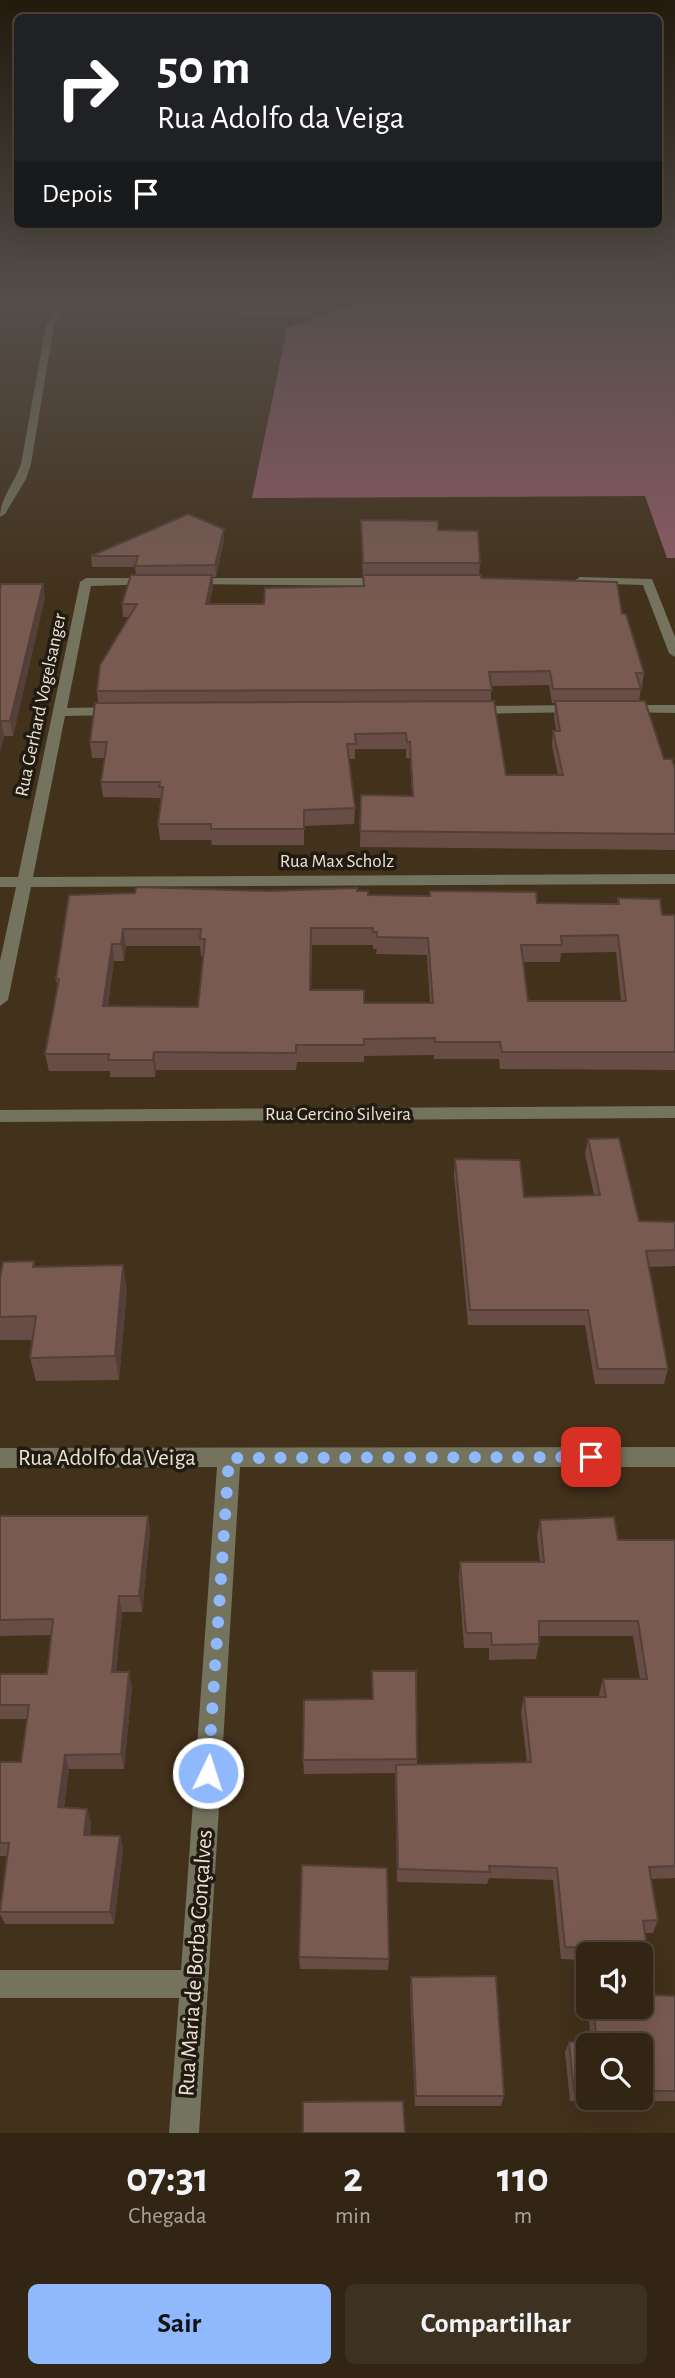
<!DOCTYPE html>
<html lang="pt">
<head>
<meta charset="utf-8">
<style>
  :root { --surface:#322514; --page:#3d3122; --text:#f1f3f6; --muted:#a8a5a0; --line:#4d4234; --accent:#8fb8fd }
  body { margin:0; font-family:"Alegreya Sans",sans-serif; background:var(--page); color:var(--text); height:100vh; display:flex; flex-direction:column; font-size:26px; white-space:nowrap }
  * { box-sizing:border-box; margin:0 }
  p { font-size:23px; color:var(--muted) }
  .icon { flex:none; width:38px; height:38px; fill:none; stroke:currentColor; stroke-width:2; stroke-linecap:round; stroke-linejoin:round }
  .map { position:relative; height:2133px; overflow:hidden }
  .panel { display:flex; flex-direction:column; background:var(--surface); flex:1 }
  .panel>* { flex:none }
  .hud { position:absolute; left:14px; top:14px; width:648px; height:214px; border-radius:10px; box-shadow:0 7px 28px #0002,0 0 0 2px var(--line); background:#202124; color:#fff; overflow:hidden }
  .buttons { position:absolute; left:576px; top:1942px; display:grid; gap:14px }
  .buttons a { display:grid; place-items:center; width:77px; height:77px; border-radius:10px; background:var(--surface); box-shadow:0 7px 28px #0002,0 0 0 2px var(--line); font-size:35px }
  .pin { position:absolute; display:grid; place-items:center; width:60px; height:60px; color:#fff; margin:-30px; border-radius:14px; box-shadow:0 4px 10px #0006 }
  .me { position:absolute; width:77px; margin:-38px; rotate:4deg; stroke-linejoin:round; filter:drop-shadow(0 0 5px #0008) }
  .turn { display:flex; align-items:center; gap:24px; height:147px; padding:0 28px; font-size:32px }
  .turn .icon { width:91px; height:91px; stroke-width:2.5 }
  .turn b { display:block; font-size:49px; line-height:60px }
  .then { display:flex; align-items:center; height:66px; padding:0 28px; background:#0003; gap:14px; font-size:26px }
  .eta { display:flex; justify-content:space-evenly; align-items:center; height:119px; text-align:center }
  .eta b { font-size:42px; font-weight:600; line-height:49px }
  .primary-button { display:flex; gap:14px; margin-top:auto; padding:14px 28px }
  .primary-button a { flex:1; height:80px; border-radius:10px; background:var(--accent); color:#111; font-size:28px; font-weight:600; line-height:80px; text-align:center }
  .primary-button a+a { background:var(--page); color:var(--text) }
  .map>svg:first-child { display:block }
  .green { fill:#705158 }
  .forest { fill:#8e5b67 }
  .lines { fill:none; stroke-linecap:round; stroke-linejoin:round }
  .minor { fill:#74735e; fill-rule:evenodd }
  .wall { fill:#674d46; fill-rule:evenodd }
  .shaded-wall { fill:#543f39 }
  .building { fill:#785a51; stroke:#543f39; stroke-width:2; fill-rule:evenodd }
  .route { stroke:#8fb8fd; stroke-width:12; stroke-dasharray:0 21.6 }
  .labels { text-anchor:middle; dominant-baseline:central; stroke-width:7; stroke-linejoin:round; paint-order:stroke }
  .street-label { font-size:19px; fill:#ece1d3; stroke:#221b11 }
  .near-street-label { font-size:23px; fill:#ece1d3; stroke:#221b11 }
</style>
</head>
<body>
<div class="map">
<svg width="675" height="2133" viewBox="0 0 675 2133">
  <rect width="100%" height="100%" fill="#42311b"/>
  <path class="green" d="M171 301H316L312 316 166 311Z"/>
  <path class="forest" d="M363 301H675V558H667L645 496 252 498 287 328Z"/>
  <g class="lines">
    <g class="minor">
      <path d="M66 301H75L61 311 54 325 31 464 26 479 5 514 0 517C0 498 15 482 21 464L46 325 55 308Z"/>
      <path d="M580 577 652 579 675 637V657L669 653 643 585 576 583 574 581Z"/>
      <path d="M153 578 157 580V584L91 586 67 708 116 707 123 711 116 715 65 716 33 877 675 874V884L31 887 8 1000 0 1006V961L16 887H0V877H18L80 582 86 578Z"/>
      <path d="M191 578H387L393 582 387 586 187 584V580Z"/>
      <path d="M578 705 585 709 583 712 473 714 466 710 473 706Z"/>
      <path d="M627 705H675V713L622 712 620 709Z"/>
      <path d="M675 1106V1118L0 1122V1110Z"/>
      <path d="M675 1447V1467H240L199 2133H169L179 1998H0V1970H181L217 1467 0 1468V1448Z"/>
    </g>
  </g>
  <g class="wall">
    <path d="M361 520 438 530 480 563 479 575 481 578 622 614 644 673 642 687H640L641 689 639 701 664 759 675 769V850L360 847 361 795 412 796 410 758H406V749H355V759H349L355 808 354 824 304 826V845H212L211 840H160L158 824 161 803 160 798 103 797 101 782 104 758H92L90 742 98 703 97 691 129 617H123L122 604 136 575 135 567H92L91 556 224 540 216 577H213V588L209 604H264L363 586ZM549 685 552 703H555L554 716 556 731H553L552 746 558 775H506L491 701V686Z"/>
    <path d="M0 590 45 597 13 736H4L0 753Z"/>
    <path d="M268 891H357L368 895 429 896 430 891 537 903 617 904 618 898 662 915H675V1070L500 1069 499 1059H434V1055L364 1056V1062H297L296 1070H156L155 1077H110V1071H49L45 1054 58 988 56 979 69 895ZM312 945H373V949H377L376 954 427 955 430 1003H364L311 990ZM126 946H200L201 956H203L198 1007 108 1006 114 961H124ZM616 952 621 1001H528L523 962H560L561 953Z"/>
    <path d="M588 1139 639 1221 675 1222V1266L649 1267 668 1369 664 1384H595L585 1325H468L454 1175 455 1159 524 1197 594 1195 585 1154Z"/>
    <path d="M34 1261 35 1267 127 1289 119 1380 36 1381 30 1358 33 1340H0V1278Z"/>
    <path d="M0 1516H148L150 1533 142 1612H122L116 1672 132 1687 124 1769H69L64 1808 87 1809 91 1823 90 1835 120 1836 123 1849 114 1924H5L0 1914V1906L7 1856H0V1762H21L27 1719H0V1674H47L52 1635 0 1636Z"/>
    <path d="M540 1520 618 1540H675V1878L651 1879 658 1920 653 1933H645L655 1995 675 1996V2101H570L565 2052 569 2042H591L583 1960 561 1959 553 1880 489 1878 487 1884 397 1882 395 1773 304 1774 303 1760 372 1699V1671L417 1759V1765L527 1763 521 1712 524 1697H600L599 1694 603 1679H640L633 1636H539V1644L536 1659 489 1660V1648H464L459 1578 460 1562H540L537 1536ZM588 1955 640 2007H588ZM588 2046H640V2098H588Z"/>
    <path d="M299 1957 389 1959 388 1970 300 1969Z"/>
    <path d="M411 1977 504 2096 501 2106H415L410 1988Z"/>
  </g>
  <g class="shaded-wall">
    <path d="M224 529V540L216 577 215 565Z"/>
    <path d="M212 575 213 588 206 617V604Z"/>
    <path d="M43 584 45 597 13 736 10 721Z"/>
    <path d="M1 721 4 736 0 753V727Z"/>
    <path d="M123 929 126 946 124 961 121 944Z"/>
    <path d="M112 944 114 961 105 1023 103 1006Z"/>
    <path d="M154 1052 156 1070 155 1077 153 1060Z"/>
    <path d="M123 1265 127 1289 119 1380 115 1356Z"/>
    <path d="M148 1516 150 1533 142 1612 139 1596Z"/>
    <path d="M119 1596 122 1612 115 1687 112 1672Z"/>
    <path d="M129 1672 132 1687 124 1769 121 1754Z"/>
    <path d="M65 1755 69 1769 62 1821 58 1807Z"/>
    <path d="M87 1809 91 1823 88 1848 84 1835Z"/>
    <path d="M120 1836 123 1849 114 1924 110 1912Z"/>
  </g>
  <g class="building">
    <path d="M188 514 224 529 215 565 135 566 138 556H91Z"/>
    <path d="M361 520 438 521V530L478 531 480 563H363Z"/>
    <path d="M131 575H212L206 604H264L265 588 364 586 363 575H481V578L617 582 622 614H626L644 673H636L641 689H553L550 671 489 672 492 690 97 691 100 665 137 604H122Z"/>
    <path d="M1 584H43L10 721H1L0 727V590Z"/>
    <path d="M494 701 506 775H563L553 731H560L555 701H645L664 759H672L675 769V834L360 831 361 795 413 796 410 742H407L406 733 355 734 356 744H347L355 808 304 810V829H211V824H158L163 787H159L160 782H101L107 742H90L95 703Z"/>
    <path d="M136 887 268 891 357 888V891H368V895L430 896V891L536 892 537 903 619 904 618 898 660 899 662 915H675V1052H502L500 1042H435V1038L364 1039V1045H296V1053L154 1052 153 1060H108L109 1054H45L59 979H56L69 895 135 893ZM311 928H373V932H377V937L428 938 433 1003H364V990H310ZM123 929H201L200 939H205L198 1007 103 1006 112 944H121ZM618 935 626 1001H528L521 945H562L561 936Z"/>
    <path d="M619 1138 639 1221 675 1222V1250L646 1251 668 1369H598L588 1310H470L455 1159 520 1160 524 1197 600 1195 588 1139Z"/>
    <path d="M34 1261 33 1267 123 1265 115 1356 30 1358 36 1316 0 1317V1278L3 1262Z"/>
    <path d="M0 1516H148L139 1596H119L112 1672H129L121 1754 65 1755 58 1807 87 1809 84 1835 120 1836 110 1912H0L9 1843H0V1762H21L29 1705H0V1674H47L53 1619 0 1620Z"/>
    <path d="M614 1517 618 1540H675V1866L649 1867 658 1920 643 1921 655 1995 675 1996V2091H640V2046H588V2091H574L569 2042H597L593 2007H640V1955H588V1956L587 1948 565 1947 557 1868 489 1866 490 1872 398 1869 396 1765 531 1762 524 1697H606L603 1679H647L638 1621H539V1644L492 1645 491 1633H466L460 1562H544L540 1520Z"/>
    <path d="M372 1671H416L417 1759 303 1760 304 1700 373 1699Z"/>
    <path d="M302 1865 387 1868 389 1959 299 1957Z"/>
    <path d="M496 1976 504 2096H416L411 1977Z"/>
    <path d="M403 2101 405 2133H303V2102Z"/>
  </g>
  <linearGradient id="sky" x2="0" y2="1"><stop stop-color="#241b0f"/><stop offset="0.5" stop-color="#544e4a"/><stop offset="1" stop-color="#544e4a" stop-opacity="0"/></linearGradient>
  <rect width="675" height="599" fill="url(#sky)"/>
  <g class="lines">
    <path class="route" d="M208 1773 229 1458 591 1457"/>
  </g>
  <g class="labels">
    <g class="street-label">
      <text transform="translate(41 705) rotate(-78)">Rua Gerhard Vogelsanger</text>
      <text x="337" y="861">Rua Max Scholz</text>
      <text x="338" y="1114">Rua Gercino Silveira</text>
    </g>
    <g class="near-street-label">
      <text x="107" y="1458">Rua Adolfo da Veiga</text>
      <text transform="translate(196 1963) rotate(-86)">Rua Maria de Borba Gonçalves</text>
    </g>
  </g>
</svg>
<div class="buttons">
<a><svg class="icon" aria-label="sound" viewBox="0 0 24 24"><path d="M4 9h4l5-4v14l-5-4H4zM17 9q2 3 0 6"/></svg></a>
<a><svg class="icon" aria-label="search" viewBox="0 0 24 24"><circle cx="10" cy="10" r="6"/><path d="M15 15l6 6"/></svg></a>
</div>
<div class="pin" style="left:591px;top:1457px;background:#d93025"><svg class="icon" aria-label="arrive" viewBox="0 0 24 24"><path d="M6 21V4h12l-3 4 3 4H6"/></svg></div>
<svg class="me" style="left:208px;top:1773px" viewBox="-20 -20 40 40"><circle r="17" fill="#8fb8fd" stroke="#fff" stroke-width="3"/><path d="M0-11L8 9 0 5-8 9z" fill="#fff"/></svg>
<div class="hud">
<div class="turn"><svg class="icon" aria-label="right" viewBox="0 0 24 24"><path d="M7 20v-9h11M14 6l5 5-5 5"/></svg><div><b>50 m</b>Rua Adolfo da Veiga</div></div>
<div class="then">Depois<svg class="icon" aria-label="arrive" viewBox="0 0 24 24"><path d="M6 21V4h12l-3 4 3 4H6"/></svg></div>
</div>
</div>
<section class="panel">
<div class="eta">
<div><b>07:31</b><p>Chegada</p></div>
<div><b>2</b><p>min</p></div>
<div><b>110</b><p>m</p></div>
</div>
<div class="primary-button"><a>Sair</a><a>Compartilhar</a></div>
</section>
</body>
</html>
